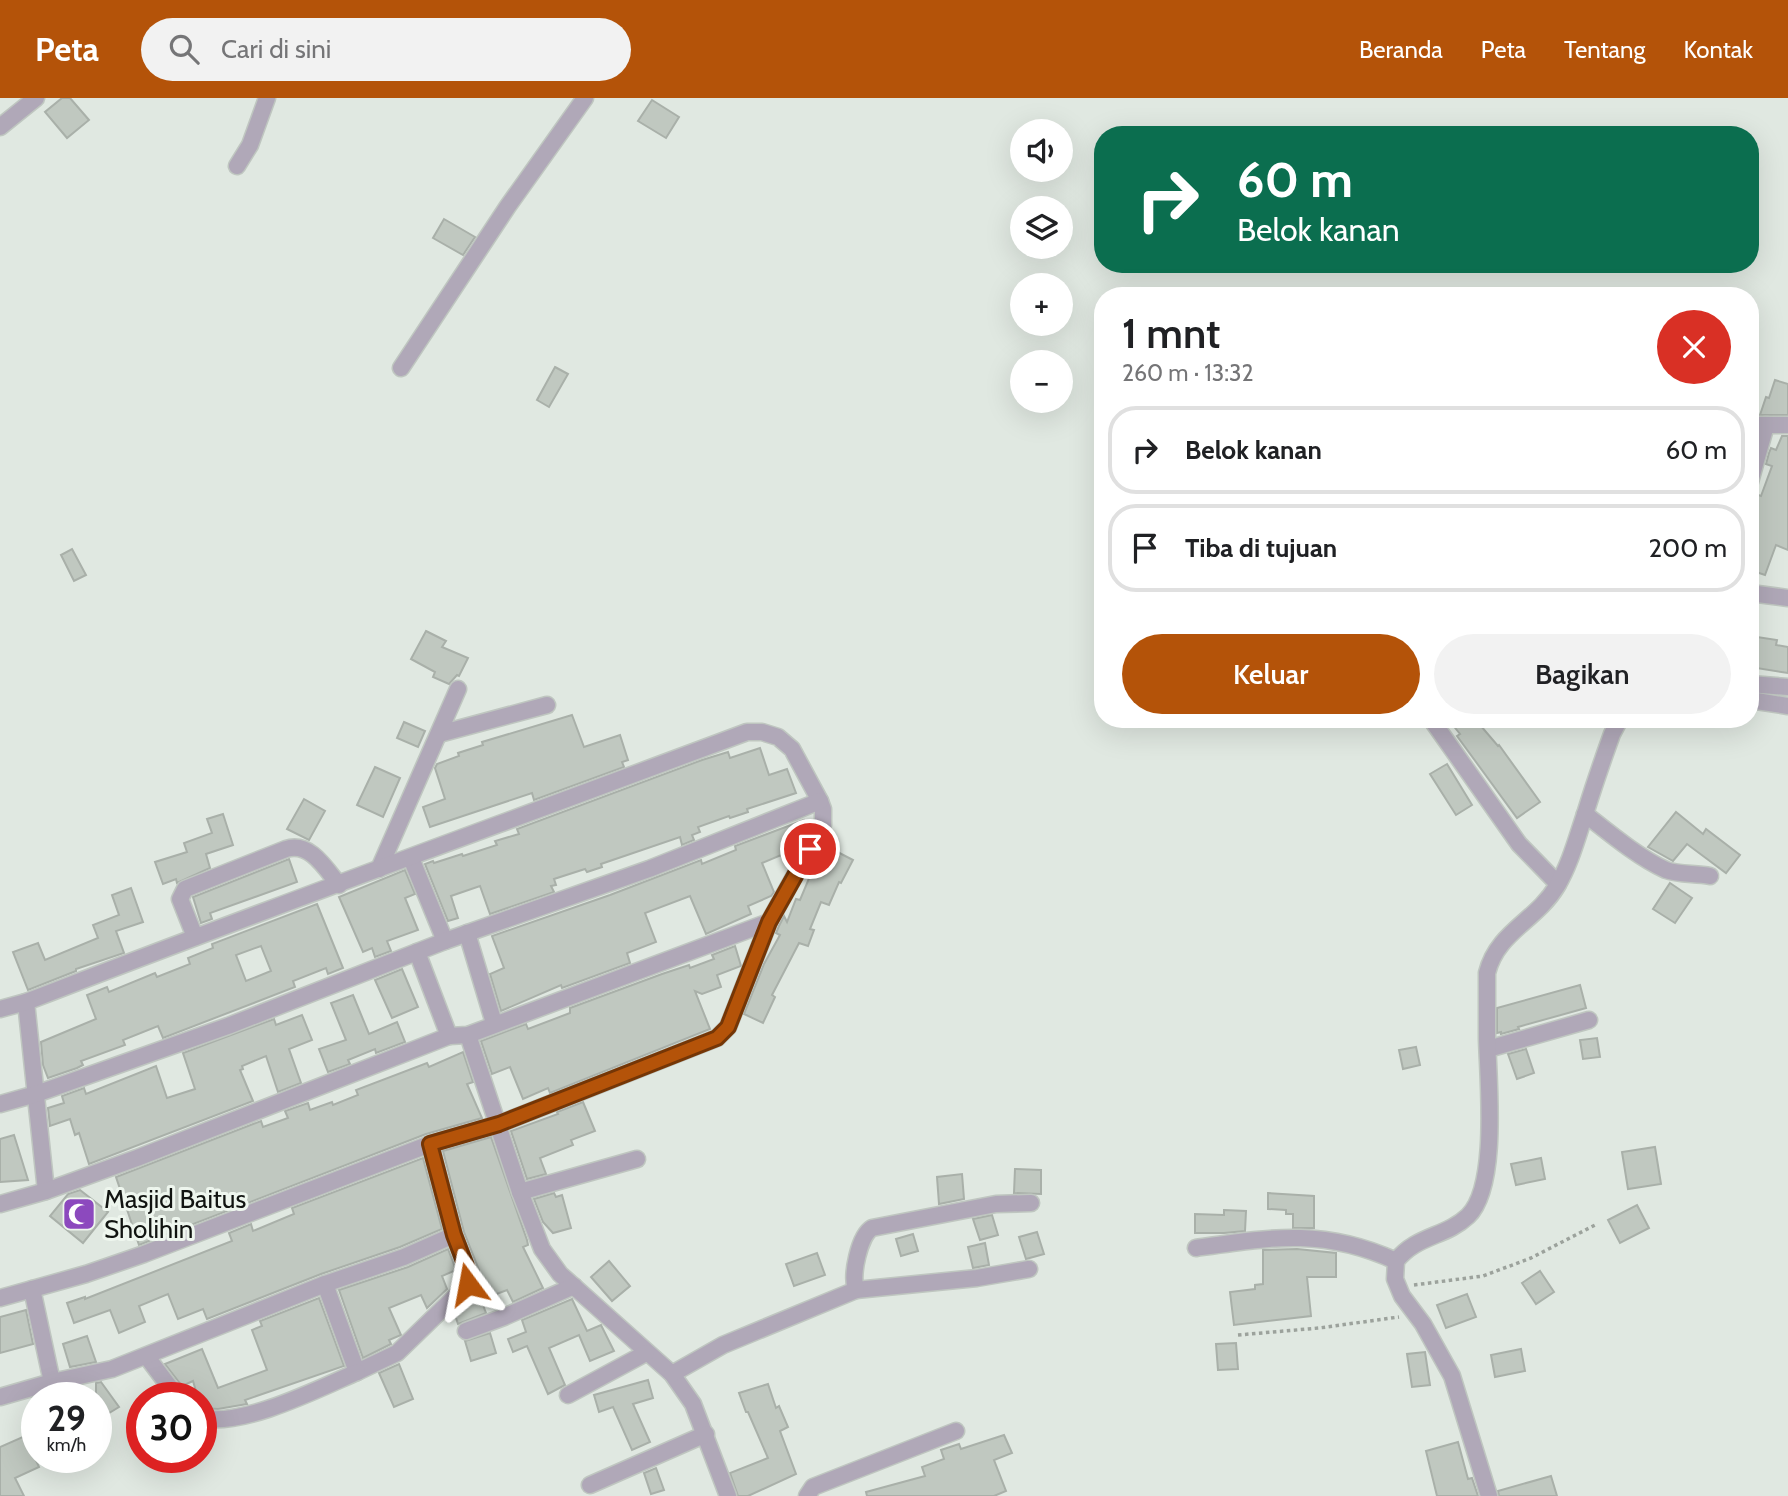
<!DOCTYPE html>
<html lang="id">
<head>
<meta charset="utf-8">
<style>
  :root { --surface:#fff; --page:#f2f2f2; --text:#202124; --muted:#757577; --line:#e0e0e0; --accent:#b45309 }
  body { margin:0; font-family:Cabin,sans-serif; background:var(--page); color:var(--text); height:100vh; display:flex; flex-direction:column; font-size:26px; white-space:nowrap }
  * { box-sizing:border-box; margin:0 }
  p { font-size:23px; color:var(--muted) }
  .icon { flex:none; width:38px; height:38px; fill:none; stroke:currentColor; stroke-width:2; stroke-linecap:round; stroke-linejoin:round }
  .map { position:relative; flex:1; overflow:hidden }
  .drawer { position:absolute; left:1094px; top:189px; width:665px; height:441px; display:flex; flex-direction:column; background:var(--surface); border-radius:28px; box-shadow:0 7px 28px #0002 }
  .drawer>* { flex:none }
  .banner { position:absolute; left:1094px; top:28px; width:665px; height:147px; border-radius:28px; box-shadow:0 7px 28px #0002; background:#0b6e4f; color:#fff; overflow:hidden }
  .tools { position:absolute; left:1010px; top:21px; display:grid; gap:14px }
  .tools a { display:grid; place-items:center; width:63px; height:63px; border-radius:50%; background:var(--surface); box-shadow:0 7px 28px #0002; font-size:35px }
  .speed { position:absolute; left:21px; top:1284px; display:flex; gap:14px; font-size:35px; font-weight:700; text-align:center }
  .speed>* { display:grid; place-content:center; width:91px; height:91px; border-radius:50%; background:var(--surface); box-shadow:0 7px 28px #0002; line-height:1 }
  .speed small { font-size:18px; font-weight:400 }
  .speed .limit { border:10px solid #d22; background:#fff; color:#111 }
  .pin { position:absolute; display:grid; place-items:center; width:60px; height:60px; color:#fff; margin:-30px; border:4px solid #fff; border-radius:50%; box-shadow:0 2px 7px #0007 }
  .me { position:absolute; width:77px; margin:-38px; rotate:347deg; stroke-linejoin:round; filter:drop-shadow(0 0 5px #0008) }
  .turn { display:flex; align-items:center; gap:24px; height:147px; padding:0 28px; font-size:32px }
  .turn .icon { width:91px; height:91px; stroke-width:2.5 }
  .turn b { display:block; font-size:49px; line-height:60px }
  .round { display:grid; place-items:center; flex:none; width:74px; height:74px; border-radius:37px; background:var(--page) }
  .summary { display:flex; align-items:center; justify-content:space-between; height:119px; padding:0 28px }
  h1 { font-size:42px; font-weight:600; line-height:52px }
  .cta { display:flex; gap:14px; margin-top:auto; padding:14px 28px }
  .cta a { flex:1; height:80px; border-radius:42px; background:var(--accent); color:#fff; font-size:28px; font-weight:600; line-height:80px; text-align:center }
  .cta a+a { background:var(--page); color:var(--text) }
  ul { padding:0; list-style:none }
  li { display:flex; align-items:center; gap:21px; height:88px; margin:0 14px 10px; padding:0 14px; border:4px solid var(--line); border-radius:28px }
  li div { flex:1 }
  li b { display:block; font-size:26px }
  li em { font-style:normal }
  header { display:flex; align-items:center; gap:42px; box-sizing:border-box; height:98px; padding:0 35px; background:var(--accent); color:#fff }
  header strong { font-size:33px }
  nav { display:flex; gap:38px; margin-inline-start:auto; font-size:24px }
  .search { width:490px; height:63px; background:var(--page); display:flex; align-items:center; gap:18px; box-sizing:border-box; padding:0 24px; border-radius:38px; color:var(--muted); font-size:26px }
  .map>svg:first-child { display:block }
  .building { fill:#c0c8c0; stroke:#a9b0a9; stroke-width:2; fill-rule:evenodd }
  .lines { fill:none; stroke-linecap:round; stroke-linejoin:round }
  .minor-casing { stroke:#bfc6c0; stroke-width:19 }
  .path { stroke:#9ca29c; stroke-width:3.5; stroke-dasharray:3.5 3.5; stroke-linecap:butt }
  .minor { stroke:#b0a8b8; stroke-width:16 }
  .route-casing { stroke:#753606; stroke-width:18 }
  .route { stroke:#b45309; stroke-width:12 }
  .labels { text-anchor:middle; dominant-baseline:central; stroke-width:6; stroke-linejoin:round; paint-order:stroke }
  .poi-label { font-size:26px; fill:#111411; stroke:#eef6ee; text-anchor:start }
</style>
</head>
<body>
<header>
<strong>Peta</strong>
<div class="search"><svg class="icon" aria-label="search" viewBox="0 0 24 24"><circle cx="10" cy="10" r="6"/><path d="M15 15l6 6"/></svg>Cari di sini</div>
<nav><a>Beranda</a><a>Peta</a><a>Tentang</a><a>Kontak</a></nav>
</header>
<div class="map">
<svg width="1788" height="1398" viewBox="0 0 1788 1398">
  <rect width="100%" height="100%" fill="#e0e8e1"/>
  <g class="building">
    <path d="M62 0H70L89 22 67 40 45 14Z"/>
    <path d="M652 2 679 19 666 40 638 23Z"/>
    <path d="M444 121 475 139 463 157 433 140Z"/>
    <path d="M555 269 568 276 549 309 537 302Z"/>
    <path d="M1775 282 1788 286V317H1760L1766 299 1769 300Z"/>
    <path d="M1782 338H1788V452L1776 447 1765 477 1750 472V403L1753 395 1761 398 1772 368 1766 366 1769 355 1771 350 1776 352Z"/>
    <path d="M72 451 86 477 74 483 61 457Z"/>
    <path d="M426 533 446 543 442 549 468 560 459 578 457 577 449 586 433 579 435 574 411 561Z"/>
    <path d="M1757 539 1777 542 1776 547 1788 549V575L1750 569V541H1757Z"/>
    <path d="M572 617 584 649 620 637 628 662 622 664 624 669 534 702 532 695 430 729 423 709 445 701 435 670 437 666 459 658 458 655 483 647 482 644Z"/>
    <path d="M1448 621H1475L1498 648 1499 647 1540 704 1517 720 1457 638 1460 636Z"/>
    <path d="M404 624 425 633 418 649 397 640Z"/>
    <path d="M760 650 769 677 787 671 796 695 747 711 748 714 730 720 729 718 698 729 700 734 692 737 694 742 682 747 680 739 601 766 602 769 587 774 585 771 554 781 556 787 551 788 554 794 490 816 480 788 451 798 458 820 448 823 425 766 433 763 434 765 462 756 463 758 497 747 495 743 519 736 517 731 702 662 728 654 730 660Z"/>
    <path d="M1447 666 1472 707 1456 717 1430 676Z"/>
    <path d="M375 669 400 680 383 719 357 707Z"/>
    <path d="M304 701 325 713 309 742 287 731Z"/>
    <path d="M1676 714 1703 736 1706 731 1740 757 1726 775 1687 746 1673 763 1648 749Z"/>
    <path d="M223 716 233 747 206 756 210 770 177 785 176 781 163 786 155 764 187 754 184 745 212 735 207 721Z"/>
    <path d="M804 722 808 732 798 750 762 765 774 794 771 798 748 808 751 816 706 836 690 798 645 815 656 844 627 855 630 865 562 890 561 887 501 913 490 876 504 870 492 838 610 797 701 762 702 766 736 752 735 748Z"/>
    <path d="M824 747 853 762 841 785 839 784 829 807 821 804 810 831 814 832 808 848 799 845 772 897 775 899 763 925 744 916 764 866 780 837 776 835 779 828 784 818 787 824 796 801 800 802 813 771 811 769Z"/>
    <path d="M289 761 297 784 210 815 212 821 201 825 193 799Z"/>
    <path d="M405 772 415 796 405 800 418 832 387 843 391 853 375 859 372 850 363 854 339 799Z"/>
    <path d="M1670 785 1692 800 1675 825 1653 811Z"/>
    <path d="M131 790 143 824 116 833 124 855 76 871V873L28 892 13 854 38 845 45 862 98 840 93 827 119 817 112 797Z"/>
    <path d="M317 806 343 870 328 876 326 870 293 883 295 889 163 940 158 928 123 942 125 947 81 963 83 967 77 970 48 980 43 967 41 944 96 921 87 897 107 889 109 894 155 875 157 879 190 866 188 860 213 850 212 846ZM261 848 271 873 246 883 236 857Z"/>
    <path d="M735 848 741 868 717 877 721 889 702 896 695 893 710 931 550 995 548 990 523 1001 510 969 492 976 481 943 526 926 528 931 570 915V910L662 876 689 867 690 870 714 861 712 857Z"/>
    <path d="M402 871 418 909 392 920 375 882Z"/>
    <path d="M1580 887 1586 910 1518 929 1519 931 1501 936V934L1497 935V910Z"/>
    <path d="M353 897 369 936 397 924 405 944 376 955 375 951 348 962 350 966 328 974 319 951 346 942 331 905Z"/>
    <path d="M302 917 312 942 289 951 301 985 278 994 266 958 242 968 243 971 240 972 253 1003 89 1066 79 1035 75 1037 70 1021 50 1028 48 1010 64 1005 62 998 84 990 86 996 156 968 167 1000 195 991 183 955 274 921 276 927Z"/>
    <path d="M1597 940 1600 959 1583 961 1580 942Z"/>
    <path d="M1416 949 1420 967 1403 971 1399 952Z"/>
    <path d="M1526 951 1534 975 1517 981 1508 956Z"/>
    <path d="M463 954 473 984 467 986 482 1020 426 1036 139 1147 116 1079 261 1023 263 1029 288 1020 285 1013 308 1005 310 1012 332 1004 333 1007 358 997 356 992 427 965 429 969Z"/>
    <path d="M583 1004 595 1033 571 1042 573 1047 540 1060 546 1076 527 1081 511 1033 558 1016 557 1014Z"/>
    <path d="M14 1037 28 1082 0 1084V1041Z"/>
    <path d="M491 1039 527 1142 528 1147 523 1149 543 1190 513 1204 507 1192 486 1200 479 1183V1172L464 1134 443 1053Z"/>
    <path d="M1655 1049 1661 1086 1628 1091 1622 1054Z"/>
    <path d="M423 1060 442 1131 400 1149 321 1176 207 1221 203 1211 178 1221 168 1196 139 1208 145 1224 119 1235 110 1212 74 1225 67 1205 85 1199V1201L232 1143 229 1135 251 1126 253 1133 294 1116 292 1110Z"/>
    <path d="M1541 1060 1545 1081 1516 1087 1511 1066Z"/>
    <path d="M1015 1071 1041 1072V1096L1014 1095Z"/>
    <path d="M962 1076 964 1101 939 1106 937 1079Z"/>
    <path d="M80 1092 108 1114 83 1145 50 1118 68 1096Z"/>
    <path d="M554 1095 556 1099 562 1097 571 1130 553 1135 543 1124 534 1101Z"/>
    <path d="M1268 1095 1314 1098V1130H1293V1116H1286V1112L1268 1111Z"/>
    <path d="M1637 1107 1649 1130 1620 1145 1608 1122Z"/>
    <path d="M1224 1112 1246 1113 1245 1133 1224 1135H1195V1116L1224 1117Z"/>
    <path d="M992 1117 998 1137 980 1142 973 1121Z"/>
    <path d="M1037 1134 1044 1156 1026 1161 1019 1139Z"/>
    <path d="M913 1136 918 1153 901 1158 896 1141Z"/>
    <path d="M985 1145 989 1167 973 1170 968 1149Z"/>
    <path d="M448 1151 456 1172 442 1178 447 1191 427 1210 421 1197 389 1210 401 1237 389 1242 391 1246 363 1260 339 1192 408 1169Z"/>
    <path d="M1297 1151 1336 1155V1179H1307L1311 1218 1234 1227 1230 1194 1255 1191V1187L1263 1186V1152Z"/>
    <path d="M817 1155 825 1177 794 1188 786 1166Z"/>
    <path d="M609 1163 630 1188 612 1203 591 1179Z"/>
    <path d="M1540 1173 1554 1194 1536 1206 1522 1185Z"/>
    <path d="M1467 1196 1476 1219 1446 1230 1437 1207Z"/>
    <path d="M479 1197 486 1215 458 1226 454 1214 467 1201Z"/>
    <path d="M319 1200 344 1268 245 1302 247 1306 218 1311 202 1310 201 1300H198L193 1283 182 1288 165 1266 202 1251 218 1290 267 1272 252 1232 262 1228 260 1223Z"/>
    <path d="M572 1201 587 1233 601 1227 614 1253 590 1263 579 1237 549 1250 565 1287 548 1296 527 1248 513 1254 508 1241 526 1234 522 1222Z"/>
    <path d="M26 1212 33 1246 0 1255V1219Z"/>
    <path d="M490 1235 496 1255 471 1263 465 1243Z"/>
    <path d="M87 1238 96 1264 70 1269 63 1246Z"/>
    <path d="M1236 1245 1238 1271 1218 1272 1216 1246Z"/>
    <path d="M1521 1251 1525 1273 1495 1279 1491 1257Z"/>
    <path d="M1425 1254 1430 1287 1412 1289 1407 1256Z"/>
    <path d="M399 1266 413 1301 394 1309 379 1275Z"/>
    <path d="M648 1282 653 1300 633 1306 650 1344 632 1352 613 1309 599 1314 594 1297Z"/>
    <path d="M101 1284 119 1309 96 1323V1285Z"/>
    <path d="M768 1286 776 1310 779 1308 788 1329 780 1333 796 1376 748 1398H738L730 1375 768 1360 748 1314H746L739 1295Z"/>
    <path d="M1004 1337 1012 1355 994 1362 1006 1393 994 1398H867L866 1394 925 1378 922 1369 944 1361 941 1352 959 1346 961 1351Z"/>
    <path d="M25 1338 39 1369 15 1380 24 1398H0V1349Z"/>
    <path d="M1458 1344 1468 1381 1472 1380 1478 1398H1437L1426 1353Z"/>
    <path d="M656 1370 664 1392 651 1396 644 1375Z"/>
    <path d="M1551 1378 1557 1398H1499L1498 1393Z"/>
  </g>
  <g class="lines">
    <defs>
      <g id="minor">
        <path d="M0 29 36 0"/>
        <path d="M237 68 250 47 267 0"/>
        <path d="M401 270 508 108 585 0"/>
        <path d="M1750 327H1788"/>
        <path d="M1750 384 1766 327"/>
        <path d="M1750 495 1788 500"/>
        <path d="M1750 586 1788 589"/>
        <path d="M1750 602 1788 608"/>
        <path d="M1431 621 1519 746 1558 786"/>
        <path d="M439 636 547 607"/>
        <path d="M1585 716C1608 734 1639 760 1666 772 1679 777 1696 775 1710 778"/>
        <path d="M411 760 445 843"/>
        <path d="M379 771 458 591"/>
        <path d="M467 835 494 925"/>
        <path d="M195 839 180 801 185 791 286 751C310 743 326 771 339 787"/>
        <path d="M417 854 449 938"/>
        <path d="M26 904 46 1093"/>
        <path d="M0 911 26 904C265 811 507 724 747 634H762L778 639 792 651 820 703 823 711V727L769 824 728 929 717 940 499 1026 430 1046 144 1156 86 1176 0 1200"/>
        <path d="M468 937 520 1094 542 1151 560 1176 672 1276 693 1306 728 1398"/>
        <path d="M1488 951 1589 922"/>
        <path d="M0 1006 36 996 228 928 445 843 649 771 820 703"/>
        <path d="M520 1094 637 1061"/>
        <path d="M0 1106 46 1093 137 1060 449 938 468 937 769 824"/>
        <path d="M1196 1150C1272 1139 1324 1130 1396 1163"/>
        <path d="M325 1186 357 1274 397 1255 468 1186 469 1176 454 1137"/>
        <path d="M32 1191 52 1284"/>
        <path d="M856 1192 977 1180 1029 1171"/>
        <path d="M466 1233 504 1219 574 1188"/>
        <path d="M147 1259 178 1300"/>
        <path d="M672 1276 723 1247 856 1192C851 1177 859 1138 872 1130L996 1106 1031 1105"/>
        <path d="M568 1297 646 1255"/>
        <path d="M0 1299 52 1284 112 1271 325 1186 404 1159 454 1137 430 1046"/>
        <path d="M201 1320C243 1329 318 1291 357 1274"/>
        <path d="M590 1387 706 1336"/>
        <path d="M807 1398 813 1389 956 1333"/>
        <path d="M1489 1398 1452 1278 1423 1226 1402 1198 1395 1181 1396 1163C1416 1137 1446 1139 1468 1118 1499 1088 1488 982 1487 940 1487 918 1487 897 1487 875 1497 834 1536 823 1557 788 1571 764 1577 739 1586 713 1594 687 1603 661 1612 636L1620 621"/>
      </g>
    </defs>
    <use href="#minor" class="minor-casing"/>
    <g class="path">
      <path d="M1414 1187 1483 1178 1531 1160 1597 1126"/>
      <path d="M1238 1237 1319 1230 1399 1219"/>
    </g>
    <use href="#minor" class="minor"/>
  </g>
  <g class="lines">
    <defs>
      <path id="route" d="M468 1186 469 1176 454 1137 430 1046 499 1026 717 940 728 929 769 824 810 751"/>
    </defs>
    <use href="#route" class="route-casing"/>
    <use href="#route" class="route"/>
  </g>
  <defs>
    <symbol id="mosque-square" viewBox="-11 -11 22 22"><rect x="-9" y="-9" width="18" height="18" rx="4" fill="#8c49be" stroke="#eef6ee"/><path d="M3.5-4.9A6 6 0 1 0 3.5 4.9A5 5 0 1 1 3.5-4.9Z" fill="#fff"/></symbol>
  </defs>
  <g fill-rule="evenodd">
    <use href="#mosque-square" x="60" y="1097" width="38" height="38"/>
  </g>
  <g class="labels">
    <g class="poi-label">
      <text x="104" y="1101">Masjid Baitus<tspan x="104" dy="30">Sholihin</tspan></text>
    </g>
  </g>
</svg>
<div class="tools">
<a><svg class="icon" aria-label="sound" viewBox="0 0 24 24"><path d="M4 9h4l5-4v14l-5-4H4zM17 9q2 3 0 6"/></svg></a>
<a><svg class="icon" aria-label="layers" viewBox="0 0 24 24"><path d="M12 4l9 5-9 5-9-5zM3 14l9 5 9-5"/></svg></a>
<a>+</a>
<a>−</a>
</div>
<div class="speed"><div>29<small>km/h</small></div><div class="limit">30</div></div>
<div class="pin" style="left:810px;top:751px;background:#d93025"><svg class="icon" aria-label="arrive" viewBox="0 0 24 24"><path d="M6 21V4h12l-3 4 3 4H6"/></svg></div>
<svg class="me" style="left:468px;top:1186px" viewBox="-20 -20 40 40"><path d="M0-17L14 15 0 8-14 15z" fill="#b45309" stroke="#fff" stroke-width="4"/></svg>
<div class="banner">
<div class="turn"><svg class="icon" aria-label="right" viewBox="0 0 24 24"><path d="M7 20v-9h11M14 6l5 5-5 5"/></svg><div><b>60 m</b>Belok kanan</div></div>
</div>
<section class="drawer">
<div class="summary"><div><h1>1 mnt</h1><p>260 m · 13:32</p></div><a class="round" style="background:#d93025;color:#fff"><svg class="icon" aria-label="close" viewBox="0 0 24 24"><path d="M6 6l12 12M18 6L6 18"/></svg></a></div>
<ul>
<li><svg class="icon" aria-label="right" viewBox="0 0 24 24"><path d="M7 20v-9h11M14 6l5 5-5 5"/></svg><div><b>Belok kanan</b></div><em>60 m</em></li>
<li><svg class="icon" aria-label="arrive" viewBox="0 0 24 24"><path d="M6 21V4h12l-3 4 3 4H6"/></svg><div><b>Tiba di tujuan</b></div><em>200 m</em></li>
</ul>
<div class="cta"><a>Keluar</a><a>Bagikan</a></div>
</section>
</div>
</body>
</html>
